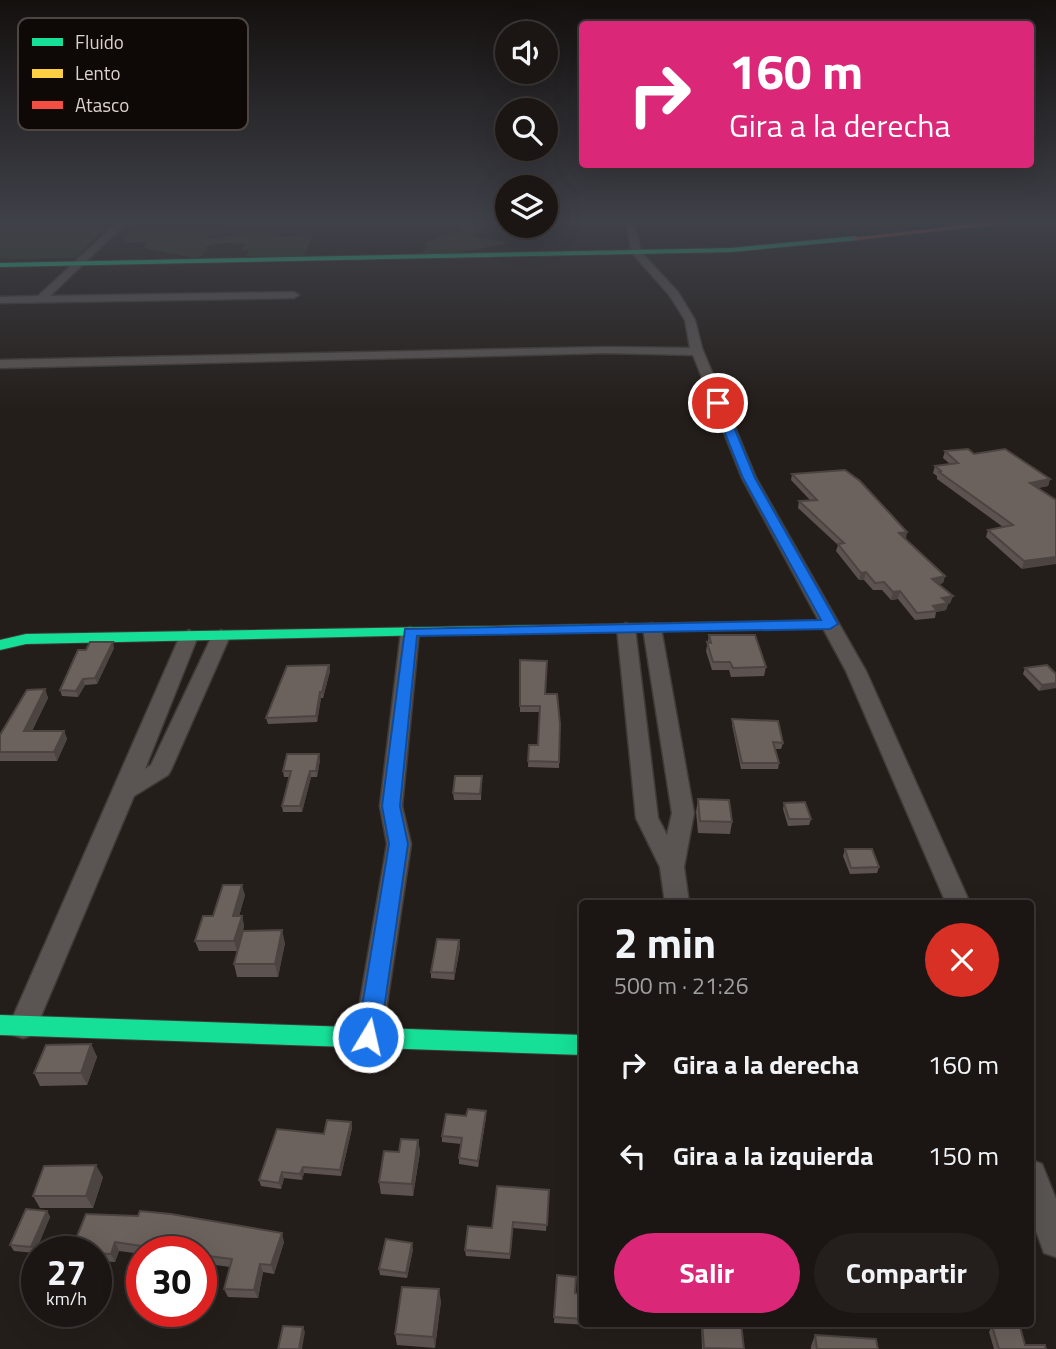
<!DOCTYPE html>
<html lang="es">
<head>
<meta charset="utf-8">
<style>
  :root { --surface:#1b1614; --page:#241f1d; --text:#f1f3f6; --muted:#a09fa0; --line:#393534; --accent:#db2777 }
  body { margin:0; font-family:"Titillium Web",sans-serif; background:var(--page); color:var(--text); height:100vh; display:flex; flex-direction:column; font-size:26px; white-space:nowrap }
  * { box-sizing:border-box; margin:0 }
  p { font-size:23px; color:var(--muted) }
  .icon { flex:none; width:38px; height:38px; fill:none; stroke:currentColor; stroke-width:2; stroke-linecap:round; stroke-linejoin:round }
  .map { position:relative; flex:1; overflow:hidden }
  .sheet { position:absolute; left:579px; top:900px; width:455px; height:427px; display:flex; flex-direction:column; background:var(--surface); border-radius:7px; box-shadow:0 7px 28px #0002,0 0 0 2px var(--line) }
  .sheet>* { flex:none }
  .banner { position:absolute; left:579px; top:21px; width:455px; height:147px; border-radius:7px; box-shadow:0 7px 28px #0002,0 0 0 2px var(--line); background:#db2777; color:#fff; overflow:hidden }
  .fabs { position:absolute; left:495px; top:21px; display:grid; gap:14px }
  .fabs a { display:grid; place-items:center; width:63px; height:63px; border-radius:50%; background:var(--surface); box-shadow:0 7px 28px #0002,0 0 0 2px var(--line); font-size:35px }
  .speed { position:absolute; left:21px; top:1236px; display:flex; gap:14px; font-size:35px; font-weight:700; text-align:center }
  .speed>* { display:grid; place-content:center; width:91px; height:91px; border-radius:50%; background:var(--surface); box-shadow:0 7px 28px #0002,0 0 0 2px var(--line); line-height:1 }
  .speed small { font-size:18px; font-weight:400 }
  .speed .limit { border:10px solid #d22; background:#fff; color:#111 }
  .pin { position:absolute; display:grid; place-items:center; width:60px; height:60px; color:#fff; margin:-30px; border:4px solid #fff; border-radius:50%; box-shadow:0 2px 7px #0007 }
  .me { position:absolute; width:77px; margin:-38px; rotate:9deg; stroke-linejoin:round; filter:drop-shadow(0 0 5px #0008) }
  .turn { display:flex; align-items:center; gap:24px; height:147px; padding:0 35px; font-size:32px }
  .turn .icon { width:91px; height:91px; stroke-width:2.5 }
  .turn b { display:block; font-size:49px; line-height:60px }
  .round { display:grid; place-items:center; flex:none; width:74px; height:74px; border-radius:37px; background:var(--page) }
  .summary { display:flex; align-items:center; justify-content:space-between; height:119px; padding:0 35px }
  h1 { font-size:42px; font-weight:700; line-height:52px }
  .cta { display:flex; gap:14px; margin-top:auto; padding:14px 35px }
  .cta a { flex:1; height:80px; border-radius:42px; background:var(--accent); color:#fff; font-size:28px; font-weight:700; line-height:80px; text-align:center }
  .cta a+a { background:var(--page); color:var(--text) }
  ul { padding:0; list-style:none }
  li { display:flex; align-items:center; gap:21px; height:91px; padding:0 35px }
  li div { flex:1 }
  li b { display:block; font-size:26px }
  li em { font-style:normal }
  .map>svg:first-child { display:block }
  .green { fill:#343b24 }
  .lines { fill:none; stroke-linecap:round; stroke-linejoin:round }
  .street-casing { stroke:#403b37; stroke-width:3 }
  .fast-casing { stroke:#403b37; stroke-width:2 }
  .slow-casing { stroke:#403b37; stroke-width:2 }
  .jam-casing { stroke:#403b37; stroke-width:2 }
  .street { fill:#5a5553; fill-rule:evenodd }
  .fast { fill:#16e098; fill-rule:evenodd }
  .slow { fill:#ffcf43; fill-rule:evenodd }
  .jam { fill:#f24e42; fill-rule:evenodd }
  .wall { fill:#5c5350 }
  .shaded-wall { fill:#4b4441 }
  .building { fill:#6b615d; stroke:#4b4441; stroke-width:2 }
  .route { fill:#1a73e8; stroke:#114b97; stroke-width:2 }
  .key { fill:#0e0806; stroke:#4c4542; stroke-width:2 }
  .key-label { font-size:19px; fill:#dbd2cd }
</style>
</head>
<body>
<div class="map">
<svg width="1056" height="1349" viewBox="0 0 1056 1349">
  <rect width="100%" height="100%" fill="#241e1a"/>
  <g class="green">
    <path d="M9 221H111L76 258 0 259V228Z"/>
    <path d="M453 221H496L470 236 510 243 451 254H421L427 248 426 242 461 231Z"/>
    <path d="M222 230 230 233 205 236 212 238 250 233 269 232 285 237 314 232 303 258 246 256 249 251 240 249 246 244C231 243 219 242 205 247L208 250 198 258H194L147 249 144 247 147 242 126 243 122 237 136 231Z"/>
  </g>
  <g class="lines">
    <defs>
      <g id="street">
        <path d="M119 221H128L50 296 294 292 299 295 294 298 0 303V297L38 296Z"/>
        <path d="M626 221H634L641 252 678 292 695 320 702 348 756 478 866 671 970 903H946L846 671 742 478 693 355 606 353 0 368V360L606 347 690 348 685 320 670 296 632 253Z"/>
        <path d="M626 623 635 628 658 818 667 835 672 813 643 628 652 623 661 628 694 813 684 867 689 903H665L660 867 636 818 617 628Z"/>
        <path d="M410 627 419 632 402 806 411 844 382 1037 378 1046 368 1049 358 1046 354 1037 387 844 380 806 401 632Z"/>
        <path d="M189 630 198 636 145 769 151 765 212 636 221 630 230 636 171 770 168 775 134 796 33 1035 23 1038 13 1035 9 1026 180 636Z"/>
        <path d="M1031 1160 1042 1164 1056 1199V1257L1044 1253 1031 1217Z"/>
      </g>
      <g id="fast">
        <path d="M856 236 859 240 731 252 0 267V263L731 248Z"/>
        <path d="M613 624 618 625 620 628 618 631 26 644 0 650V640L26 634Z"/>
        <path d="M0 1015 583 1035V1055L0 1035Z"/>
      </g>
      <path id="slow" d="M830 620 837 624 835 627 613 632 606 628 613 624Z"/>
      <path id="jam" d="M1003 221H1030L856 240 852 238Z"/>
    </defs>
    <use href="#street" class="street-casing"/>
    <use href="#fast" class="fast-casing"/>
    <use href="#slow" class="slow-casing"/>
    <use href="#jam" class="jam-casing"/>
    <use href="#street" class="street"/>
    <use href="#fast" class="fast"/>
    <use href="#slow" class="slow"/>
    <use href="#jam" class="jam"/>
  </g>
  <g class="wall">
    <path d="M945 451 974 454 1050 479 1048 486 1038 488 1056 500 1022 569 986 537 988 530 1003 527 937 479V476L933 473 935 466 950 464 943 458Z"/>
    <path d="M792 474 906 539 945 576 943 583 939 584 953 596 950 603 948 604 946 610 936 612 935 618 915 620 898 599 891 600 882 590H873L864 580H859L836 551 838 545 798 508 799 501 810 500 791 480Z"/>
    <path d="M709 635 766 667 764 676 731 677 729 670H712L706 651Z"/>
    <path d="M114 648 97 684 85 685 78 697 62 696 60 690Z"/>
    <path d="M520 660 546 694 560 724 559 768 528 767 529 745H538L540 712H520Z"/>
    <path d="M329 665 330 671 323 698H321L317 722 268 724 266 718Z"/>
    <path d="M1025 668 1056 674 1039 691 1023 674Z"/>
    <path d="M45 689 48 698 32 731H64L67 739 57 761H0V735Z"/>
    <path d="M732 719 783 743 781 749H775L779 763 778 769H741L732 725Z"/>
    <path d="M320 760 317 777H311L302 812H283L282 806 290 777H284L283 771Z"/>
    <path d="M482 776 481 800H454L453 793Z"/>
    <path d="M698 799 732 822 730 834 698 833 696 812Z"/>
    <path d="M784 803 811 819 809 825 788 826 783 809Z"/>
    <path d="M845 849 879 867 877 873 850 874 843 856Z"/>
    <path d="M245 895 239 916H242L244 926 243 931 285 943 278 977H237L234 964 237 951H199L195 941 213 916Z"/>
    <path d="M459 940 460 947 454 980 431 978V972Z"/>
    <path d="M91 1044 97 1057 87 1085 40 1086 34 1073Z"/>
    <path d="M466 1116 486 1117 478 1167 459 1164V1158L461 1144 442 1142V1136Z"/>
    <path d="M351 1122 352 1128 341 1176 304 1173 302 1180 284 1178 281 1189 261 1186 259 1180 324 1134Z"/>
    <path d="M418 1140 420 1152 413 1196 381 1194 379 1182Z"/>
    <path d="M103 1177 93 1208H40L33 1196Z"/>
    <path d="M549 1190 546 1231 513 1228 510 1259 466 1256 465 1250 492 1228Z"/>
    <path d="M47 1211 50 1217 35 1253 14 1251 10 1245Z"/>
    <path d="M86 1214 284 1242 274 1274 263 1272 258 1298 228 1297 224 1289 230 1267 201 1263V1251H142V1254L119 1251 115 1262 96 1261V1251Z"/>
    <path d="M413 1249 407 1278 380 1275 379 1269Z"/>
    <path d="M557 1275 575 1293 583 1294V1323H623V1327L554 1323Z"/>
    <path d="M441 1301 435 1348 397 1345 395 1334Z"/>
    <path d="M701 1323H741L744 1349H702Z"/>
    <path d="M992 1326 1025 1345 1046 1349H994L989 1332Z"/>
    <path d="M815 1335 878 1349H811V1346Z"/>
  </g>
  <g class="shaded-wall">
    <path d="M1050 479 1048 486 1028 490 1030 483Z"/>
    <path d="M907 532 906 539 899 533Z"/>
    <path d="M1056 557V564L1022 569 1024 561Z"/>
    <path d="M866 572 864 580H859L861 573Z"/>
    <path d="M945 576 943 583 930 586 932 579Z"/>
    <path d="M900 591 898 599 891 600 893 592Z"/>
    <path d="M953 596 950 603 948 604 946 610 936 612 937 611 933 606 942 598Z"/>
    <path d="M113 642 114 648 97 684 95 678Z"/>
    <path d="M329 665 330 671 323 698 322 692Z"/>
    <path d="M83 679 85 685 78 697 76 691Z"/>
    <path d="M1056 683V688L1039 691 1042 685Z"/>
    <path d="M45 689 48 698 27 740 24 731Z"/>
    <path d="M320 692 321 698 317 722 316 716Z"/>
    <path d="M64 731 67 739 57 761 54 752Z"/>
    <path d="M319 754 320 760 317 777 316 771Z"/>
    <path d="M310 771 311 777 302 812 300 806Z"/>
    <path d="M242 885 245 895 236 926 233 916Z"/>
    <path d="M242 916 244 926 237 951 234 941Z"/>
    <path d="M282 930 285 943 278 977 275 964Z"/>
    <path d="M459 940 460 947 454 980V973Z"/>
    <path d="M91 1044 97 1057 87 1085 81 1073Z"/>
    <path d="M486 1111V1117L478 1167V1161Z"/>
    <path d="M351 1122 352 1128 341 1176 340 1170Z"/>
    <path d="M418 1140 420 1152 413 1196 412 1184Z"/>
    <path d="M96 1165 103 1177 93 1208 86 1196Z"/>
    <path d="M303 1167 304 1173 302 1180 300 1174Z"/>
    <path d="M282 1172 284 1178 281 1189 279 1183Z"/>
    <path d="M47 1211 50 1217 35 1253 31 1247Z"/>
    <path d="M282 1233 284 1242 274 1274 271 1265Z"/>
    <path d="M115 1242 119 1251 115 1262 111 1254Z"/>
    <path d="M412 1243 413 1249 407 1278 406 1273Z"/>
    <path d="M260 1264 263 1272 258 1298 254 1290Z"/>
    <path d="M439 1289 441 1301 435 1348 433 1337Z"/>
    <path d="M303 1327 305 1332 302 1349H299Z"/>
  </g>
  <g class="building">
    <path d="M968 449 974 454 1005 449 1050 479 1030 483 1056 500V557L1024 561 988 530 1013 525 939 472 941 471 935 466 958 463 945 451Z"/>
    <path d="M845 470 860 481 907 532 899 533 945 576 932 579 953 596 942 598 948 603 933 606 937 611 917 613 900 591 893 592 884 582 875 583 866 572 861 573 838 544 844 543 799 501 817 500 792 474Z"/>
    <path d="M709 635H755L766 667 733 668 730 662H713L707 642 711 643Z"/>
    <path d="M90 642H113L95 678 83 679 76 691 60 690 78 650H86Z"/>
    <path d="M520 660 547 661 545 694H557L560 724 559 762 528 761 529 745H538L540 706H520Z"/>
    <path d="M329 665 322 692H320L316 716 266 718 287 666Z"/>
    <path d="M1047 665 1056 674V683L1042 685 1025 668Z"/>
    <path d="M45 689 24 731H64L54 752H0V735L27 690Z"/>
    <path d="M732 719 778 721 783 743 773 742 779 763H742Z"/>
    <path d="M287 754H319L316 771H310L300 806H282L291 771H283Z"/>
    <path d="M455 776H482L480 794 453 793Z"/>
    <path d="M698 799 729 800 732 822 700 821Z"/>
    <path d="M805 802 811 819H789L784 803Z"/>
    <path d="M845 849H872L879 867 851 868Z"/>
    <path d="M223 885H242L233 916H242L234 941H195L203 916H213Z"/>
    <path d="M282 930 275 964H234L243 931Z"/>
    <path d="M437 939 459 940 454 973 431 972Z"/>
    <path d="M91 1044 81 1073H34L46 1045Z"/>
    <path d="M468 1109 486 1111 478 1161 459 1158 462 1138 442 1136 446 1114 466 1116Z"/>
    <path d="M327 1120 351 1122 340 1170 303 1167 300 1174 282 1172 279 1183 259 1180 277 1129 324 1134Z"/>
    <path d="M401 1139 418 1140 412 1184 379 1182 384 1151 399 1152Z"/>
    <path d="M96 1165 86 1196H33L44 1166Z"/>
    <path d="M497 1186 549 1190 547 1225 513 1222 510 1254 465 1250 468 1226 492 1228Z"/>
    <path d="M26 1209 47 1211 31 1247 10 1245Z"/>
    <path d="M140 1211 171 1214 282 1233 271 1265 260 1264 254 1290 224 1289 232 1259 201 1255V1251H176L115 1242 111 1254 96 1253V1251H71L86 1214 138 1216Z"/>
    <path d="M386 1239 412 1243 406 1273 379 1269Z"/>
    <path d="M557 1275 576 1277 575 1293 583 1294V1319L554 1317Z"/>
    <path d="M402 1287 439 1289 433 1337 395 1334Z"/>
    <path d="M702 1323H741L744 1349 704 1348Z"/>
    <path d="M283 1326 303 1327 299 1349H278Z"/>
    <path d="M992 1326 1020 1327 1025 1345H1045L1046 1349H999Z"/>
    <path d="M815 1335 876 1339 878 1349H817Z"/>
  </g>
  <linearGradient id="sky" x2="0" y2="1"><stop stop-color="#14100e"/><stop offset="0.54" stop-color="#3f4149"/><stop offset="1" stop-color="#3f4149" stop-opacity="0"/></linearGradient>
  <rect width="1056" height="410" fill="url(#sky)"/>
  <path class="route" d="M718 399 724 403 755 478 838 624 830 629 417 636 400 806 408 844 380 1037 377 1045 368 1048 360 1045 357 1037 389 844 382 806 405 629 821 620 743 478 713 403Z"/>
  <rect x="18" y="18" width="230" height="112" rx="10" class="key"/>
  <rect x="32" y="38" width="31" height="8" fill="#16e098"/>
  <rect x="32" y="69" width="31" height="9" fill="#ffcf43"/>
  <rect x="32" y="101" width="31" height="8" fill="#f24e42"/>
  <g class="key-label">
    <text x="75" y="49">Fluido</text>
    <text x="75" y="80">Lento</text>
    <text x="75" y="112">Atasco</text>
  </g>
</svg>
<div class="fabs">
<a><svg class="icon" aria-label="sound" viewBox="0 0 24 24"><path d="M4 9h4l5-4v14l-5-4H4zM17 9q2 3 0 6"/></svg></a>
<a><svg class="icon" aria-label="search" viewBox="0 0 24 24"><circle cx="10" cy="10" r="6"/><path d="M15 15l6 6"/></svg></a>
<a><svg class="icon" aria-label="layers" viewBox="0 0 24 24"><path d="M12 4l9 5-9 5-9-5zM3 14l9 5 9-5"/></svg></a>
</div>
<div class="speed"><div>27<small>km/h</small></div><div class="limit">30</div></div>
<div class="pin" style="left:718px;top:403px;background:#d93025"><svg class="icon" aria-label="arrive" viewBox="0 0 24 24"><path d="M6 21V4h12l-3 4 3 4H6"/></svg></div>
<svg class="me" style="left:368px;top:1037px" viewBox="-20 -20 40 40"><circle r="17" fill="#1a73e8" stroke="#fff" stroke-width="3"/><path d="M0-11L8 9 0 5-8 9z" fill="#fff"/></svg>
<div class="banner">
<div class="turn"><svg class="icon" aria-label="right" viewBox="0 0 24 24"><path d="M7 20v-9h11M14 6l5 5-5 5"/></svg><div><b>160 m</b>Gira a la derecha</div></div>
</div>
<section class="sheet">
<div class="summary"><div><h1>2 min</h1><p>500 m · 21:26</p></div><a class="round" style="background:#d93025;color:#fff"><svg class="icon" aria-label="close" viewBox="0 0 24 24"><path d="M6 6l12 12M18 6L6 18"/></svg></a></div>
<ul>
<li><svg class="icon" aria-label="right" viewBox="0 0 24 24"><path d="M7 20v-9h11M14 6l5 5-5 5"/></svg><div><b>Gira a la derecha</b></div><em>160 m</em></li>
<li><svg class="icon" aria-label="left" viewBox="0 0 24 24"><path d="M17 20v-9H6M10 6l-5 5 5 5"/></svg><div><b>Gira a la izquierda</b></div><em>150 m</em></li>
</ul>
<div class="cta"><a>Salir</a><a>Compartir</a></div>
</section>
</div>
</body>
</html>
